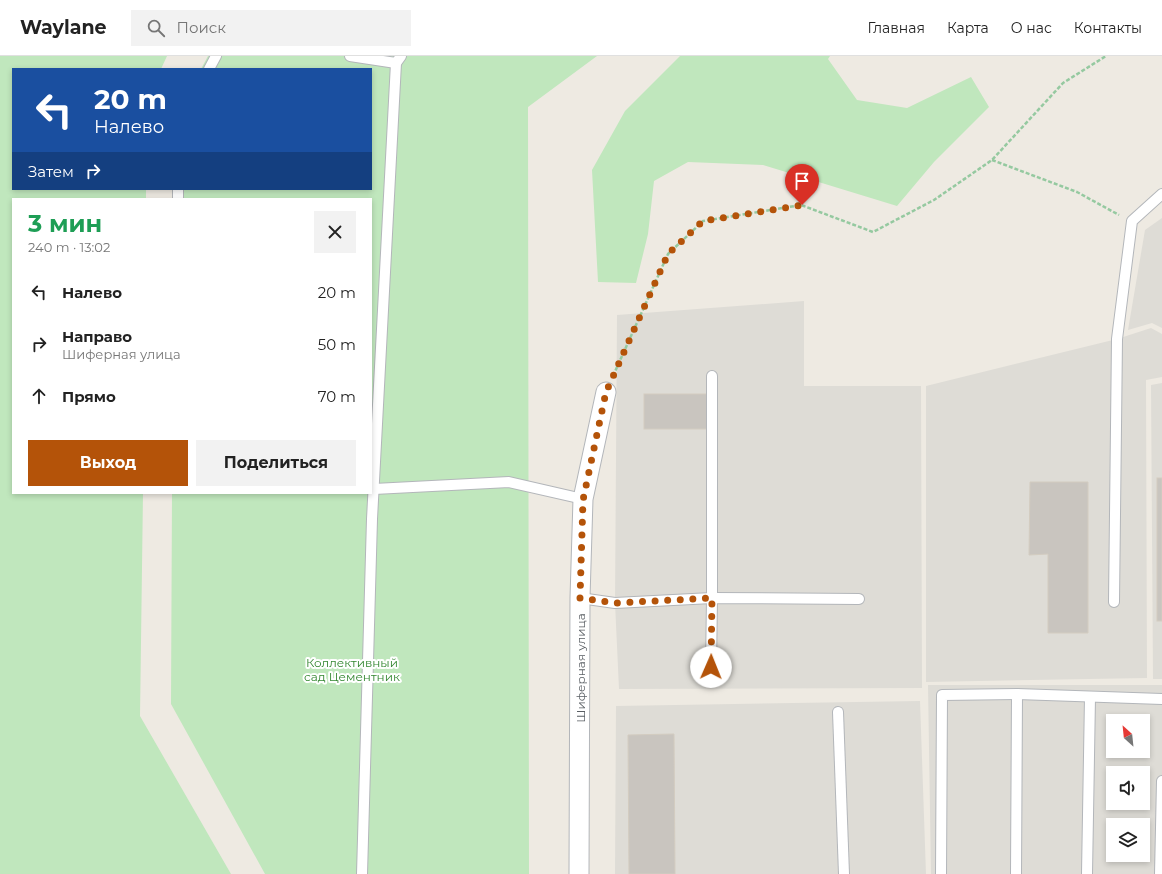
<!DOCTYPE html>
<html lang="ru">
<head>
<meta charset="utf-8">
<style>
  :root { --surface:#fff; --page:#f2f2f2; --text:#222; --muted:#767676; --line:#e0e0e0; --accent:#b45309 }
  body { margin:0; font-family:Montserrat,sans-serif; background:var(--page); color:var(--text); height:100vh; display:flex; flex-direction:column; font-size:15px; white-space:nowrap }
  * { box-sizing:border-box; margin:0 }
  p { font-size:13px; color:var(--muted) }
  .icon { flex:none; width:22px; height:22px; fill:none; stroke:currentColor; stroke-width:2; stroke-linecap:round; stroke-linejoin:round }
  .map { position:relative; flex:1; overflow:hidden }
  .sheet { position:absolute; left:12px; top:142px; width:360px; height:296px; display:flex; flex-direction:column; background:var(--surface); border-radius:0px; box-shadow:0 2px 6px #0003 }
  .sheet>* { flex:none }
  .top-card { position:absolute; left:12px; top:12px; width:360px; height:122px; border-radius:0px; box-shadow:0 2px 6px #0003; background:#1a4fa0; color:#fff; overflow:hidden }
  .needle { width:26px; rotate:333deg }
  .fabs { position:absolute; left:1106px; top:658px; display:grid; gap:8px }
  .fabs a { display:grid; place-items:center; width:44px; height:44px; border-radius:0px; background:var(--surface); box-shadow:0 2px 6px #0003; font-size:20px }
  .pin { position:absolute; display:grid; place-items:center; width:34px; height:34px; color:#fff; margin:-41px -17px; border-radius:50% 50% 50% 0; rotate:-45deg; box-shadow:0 0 4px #0007 }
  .pin .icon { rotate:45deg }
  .me { position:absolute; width:44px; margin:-22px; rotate:1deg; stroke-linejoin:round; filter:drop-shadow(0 0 3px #0008) }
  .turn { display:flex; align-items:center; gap:14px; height:84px; padding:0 16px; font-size:18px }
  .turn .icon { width:52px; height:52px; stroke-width:2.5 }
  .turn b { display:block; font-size:28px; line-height:34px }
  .then { display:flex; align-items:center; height:38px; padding:0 16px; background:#0003; gap:8px; font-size:15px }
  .round { display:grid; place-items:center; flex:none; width:42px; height:42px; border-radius:0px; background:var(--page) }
  .head { display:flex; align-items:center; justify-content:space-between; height:68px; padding:0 16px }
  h1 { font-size:24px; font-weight:700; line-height:30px; color:#1e9e55 }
  .primary-button { display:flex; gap:8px; margin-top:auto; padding:8px 16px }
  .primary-button a { flex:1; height:46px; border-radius:0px; background:var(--accent); color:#fff; font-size:16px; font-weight:700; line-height:46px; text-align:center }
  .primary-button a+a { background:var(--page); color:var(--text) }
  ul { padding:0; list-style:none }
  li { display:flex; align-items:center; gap:12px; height:52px; padding:0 16px }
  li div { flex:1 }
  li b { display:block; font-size:15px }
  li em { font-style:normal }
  header { display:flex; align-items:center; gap:24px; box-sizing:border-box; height:56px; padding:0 20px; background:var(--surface); border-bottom:1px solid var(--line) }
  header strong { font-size:19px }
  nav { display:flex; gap:22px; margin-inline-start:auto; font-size:14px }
  .search { width:280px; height:36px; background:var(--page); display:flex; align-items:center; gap:10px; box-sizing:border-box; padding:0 14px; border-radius:0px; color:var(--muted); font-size:15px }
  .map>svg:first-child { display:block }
  .industrial { fill:#dedcd6; fill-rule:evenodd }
  .green { fill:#c0e7bd }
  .building { fill:#c9c5bf; stroke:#d3ccc0 }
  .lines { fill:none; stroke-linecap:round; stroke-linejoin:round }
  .service-casing { stroke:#b3b6ba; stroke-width:12 }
  .minor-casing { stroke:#b3b6ba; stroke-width:21 }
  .path { stroke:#95c9a0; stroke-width:2.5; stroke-dasharray:4 2; stroke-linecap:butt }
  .service { stroke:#fff; stroke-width:10 }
  .minor { stroke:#fff; stroke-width:19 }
  .route { stroke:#b45309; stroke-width:7; stroke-dasharray:0 12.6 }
  .labels { text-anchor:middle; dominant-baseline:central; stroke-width:4; stroke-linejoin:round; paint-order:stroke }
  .park-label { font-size:12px; fill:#32862f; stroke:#fff }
  .street-label { font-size:12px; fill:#5a5f64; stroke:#fff }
</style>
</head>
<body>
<header>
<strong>Waylane</strong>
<div class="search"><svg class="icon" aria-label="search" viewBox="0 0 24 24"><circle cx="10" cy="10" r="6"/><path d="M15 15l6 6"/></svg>Поиск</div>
<nav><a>Главная</a><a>Карта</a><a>О нас</a><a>Контакты</a></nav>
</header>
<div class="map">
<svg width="1162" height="818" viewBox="0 0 1162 818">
  <rect width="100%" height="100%" fill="#eeeae2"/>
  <g class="industrial">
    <path d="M1162 162V272L1152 267 1128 274 1145 174Z"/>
    <path d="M804 245V330H921L922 632 619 633 615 547 617 259Z"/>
    <path d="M1151 272 1162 278V321L1146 324 1147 622 926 626V330L1117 283Z"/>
    <path d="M1162 327V623H1153L1151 329Z"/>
    <path d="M928 629H1162V818H931ZM1113 665H1143V695H1113ZM1113 717H1143V747H1113ZM1113 769H1143V799H1113Z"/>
    <path d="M920 645 926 818H615L616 650Z"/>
  </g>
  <g class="green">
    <path d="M0 0H167L161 13H13V133H146V143H13V437H143L140 660 231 818H0Z"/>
    <path d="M208 0H597L528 51 529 818H265L171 648 172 437H371V143H173V133H371V13H201Z"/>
    <path d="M680 0H830L828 3 857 44 907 52 971 21 989 51 934 106 897 150 763 109 688 106 654 125 648 178 636 227 598 226 592 114 625 55Z"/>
  </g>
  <g class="building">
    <rect x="644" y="338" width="63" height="35"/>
    <rect x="1157" y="422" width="5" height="143"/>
    <path d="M1030 426H1088V577H1048V498L1029 499Z"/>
    <path d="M674 678 675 818H629L628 679Z"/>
  </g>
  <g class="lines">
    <defs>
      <g id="service">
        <path d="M350 0 396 7"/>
        <path d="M209 13 216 0"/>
        <path d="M178 143V133"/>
        <path d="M374 433 509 426 583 443"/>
        <path d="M580 542 615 547 712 542 859 543"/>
        <path d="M1114 546 1117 283 1132 165 1162 138"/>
        <path d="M711 611 712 542V320"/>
        <path d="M838 656 844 818"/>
        <path d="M362 818 372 463 396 7 401 0"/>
        <path d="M941 818 942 639 1017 638 1162 643"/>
        <path d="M1016 818 1017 638"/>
        <path d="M1087 818 1090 641"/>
        <path d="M1160 818 1162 725"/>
      </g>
      <path id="minor" d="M579 818 580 542 583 443 606 336"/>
    </defs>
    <use href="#service" class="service-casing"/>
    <use href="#minor" class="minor-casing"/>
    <g class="path">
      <path d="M992 104 1077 136 1119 159"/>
      <path d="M613 320 668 198 703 165 801 149 873 176 934 144 992 104 1063 27 1106 0"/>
    </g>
    <use href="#service" class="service"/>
    <use href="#minor" class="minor"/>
  </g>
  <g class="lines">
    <path class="route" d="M711 611 712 542 615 547 580 542 583 444 606 336 668 198 703 165 802 149"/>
  </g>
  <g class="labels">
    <g class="park-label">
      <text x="352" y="606">Коллективный<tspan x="352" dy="14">сад Цементник</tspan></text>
    </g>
    <g class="street-label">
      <text transform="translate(580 612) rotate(-90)">Шиферная улица</text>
    </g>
  </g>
</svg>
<div class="fabs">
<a><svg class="needle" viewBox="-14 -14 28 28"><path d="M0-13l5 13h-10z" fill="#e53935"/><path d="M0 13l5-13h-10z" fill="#767676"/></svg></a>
<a><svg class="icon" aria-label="sound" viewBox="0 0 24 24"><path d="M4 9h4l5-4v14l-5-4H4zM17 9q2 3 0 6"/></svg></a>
<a><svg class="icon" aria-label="layers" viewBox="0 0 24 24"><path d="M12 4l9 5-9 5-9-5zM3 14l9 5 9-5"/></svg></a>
</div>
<div class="pin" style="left:802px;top:149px;background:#d93025"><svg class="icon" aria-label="arrive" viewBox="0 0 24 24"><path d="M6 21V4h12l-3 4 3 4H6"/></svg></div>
<svg class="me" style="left:711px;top:611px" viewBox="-20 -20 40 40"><circle r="19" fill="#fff"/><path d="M0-13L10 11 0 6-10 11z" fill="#b45309"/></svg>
<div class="top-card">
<div class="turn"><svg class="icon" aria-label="left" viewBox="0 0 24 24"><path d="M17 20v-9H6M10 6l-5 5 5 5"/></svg><div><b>20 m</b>Налево</div></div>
<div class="then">Затем<svg class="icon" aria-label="right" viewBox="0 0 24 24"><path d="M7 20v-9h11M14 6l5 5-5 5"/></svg></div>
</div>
<section class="sheet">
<div class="head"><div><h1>3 мин</h1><p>240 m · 13:02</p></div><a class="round"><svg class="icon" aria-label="close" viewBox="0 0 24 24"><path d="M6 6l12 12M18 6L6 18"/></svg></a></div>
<ul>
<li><svg class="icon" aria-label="left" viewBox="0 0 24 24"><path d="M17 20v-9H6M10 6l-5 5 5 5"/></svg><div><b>Налево</b></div><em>20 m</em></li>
<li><svg class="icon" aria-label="right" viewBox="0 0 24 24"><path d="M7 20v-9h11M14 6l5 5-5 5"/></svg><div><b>Направо</b><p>Шиферная улица</p></div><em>50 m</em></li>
<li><svg class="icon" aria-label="ahead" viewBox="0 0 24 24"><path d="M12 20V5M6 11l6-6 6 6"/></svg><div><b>Прямо</b></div><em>70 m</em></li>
</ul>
<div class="primary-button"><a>Выход</a><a>Поделиться</a></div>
</section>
</div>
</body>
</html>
